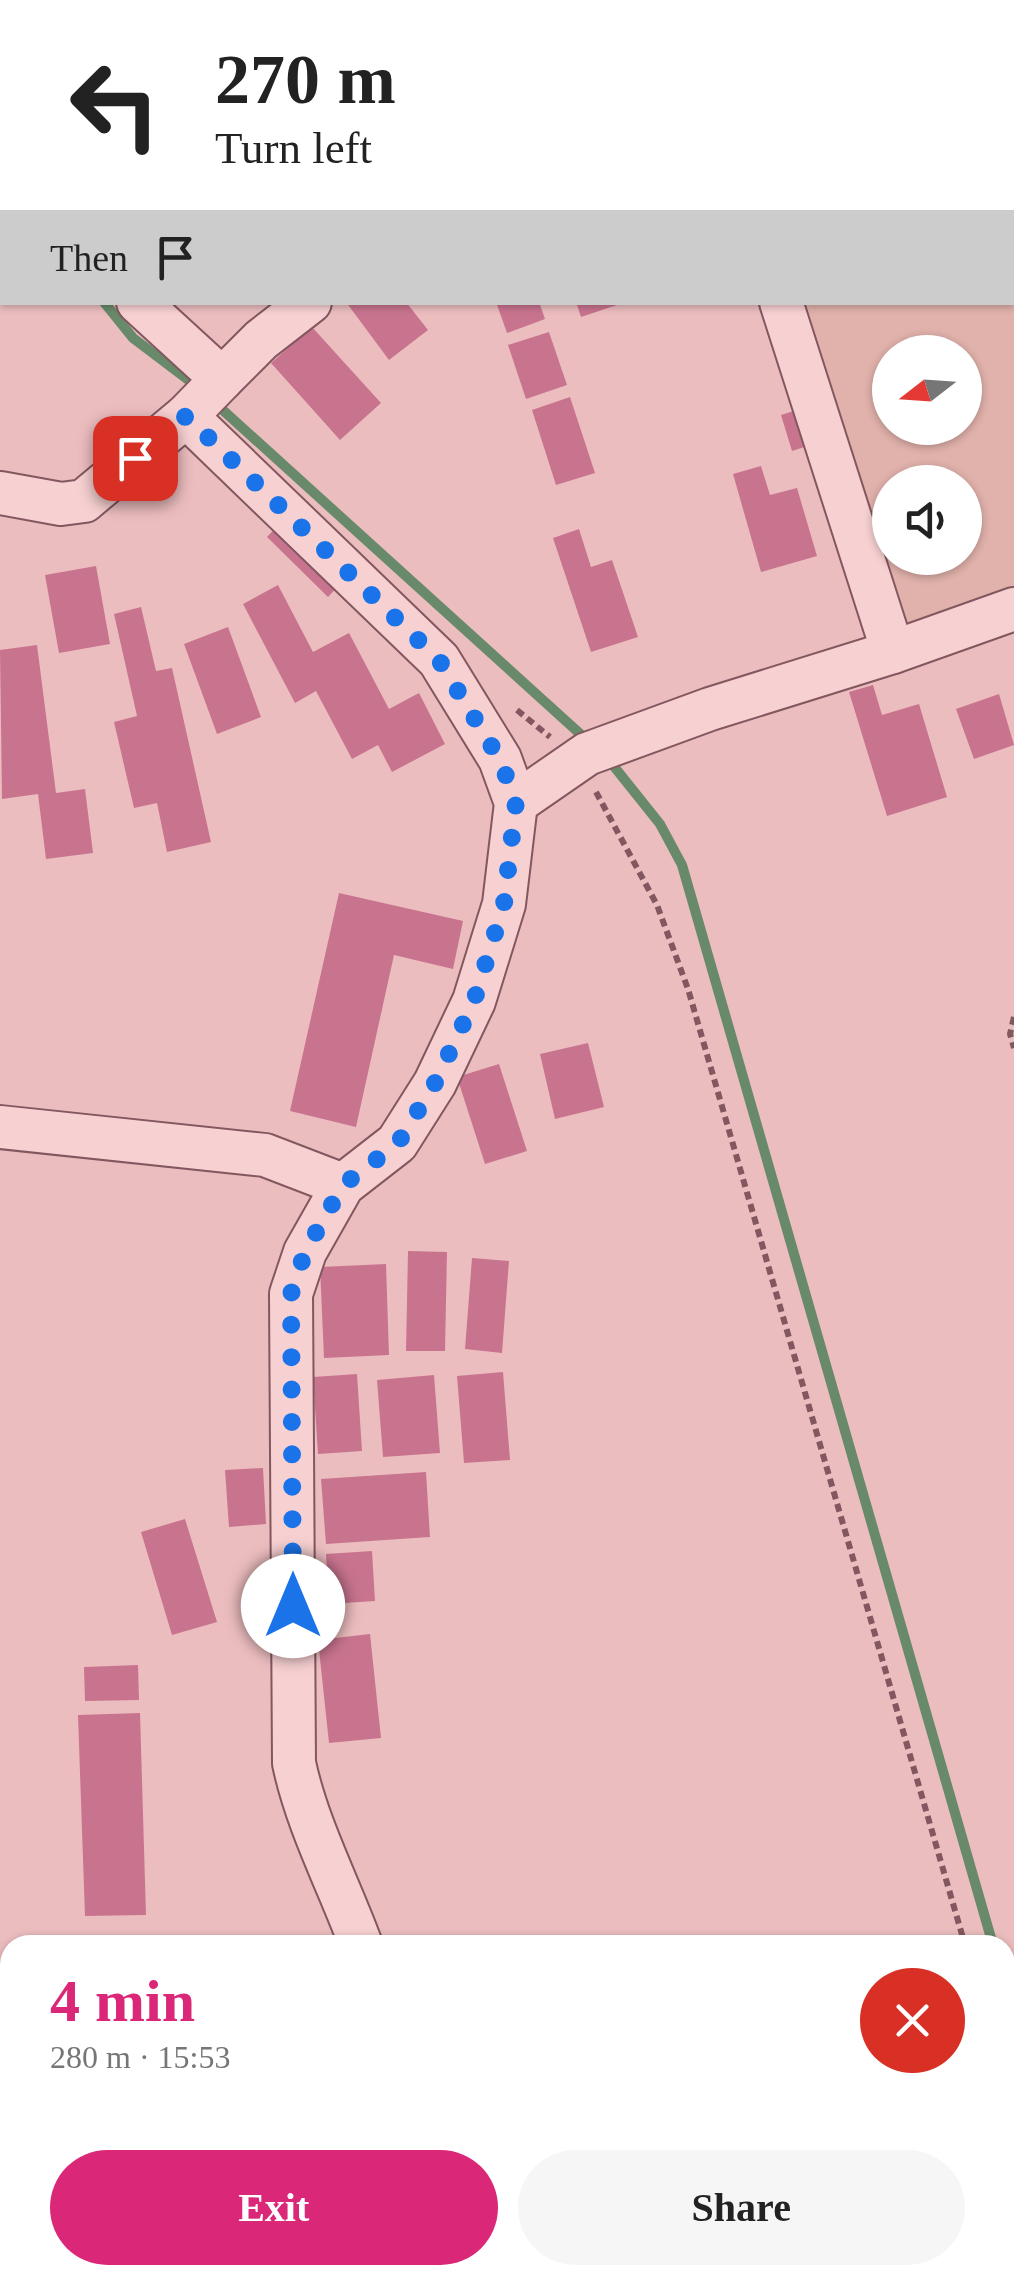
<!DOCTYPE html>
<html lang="en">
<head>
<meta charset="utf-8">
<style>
  :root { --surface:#fff; --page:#f6f6f6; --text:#222; --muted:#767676; --accent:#db2777 }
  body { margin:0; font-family:"Times New Roman",serif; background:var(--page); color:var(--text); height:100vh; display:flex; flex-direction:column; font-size:38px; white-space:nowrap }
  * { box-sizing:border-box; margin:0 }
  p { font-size:32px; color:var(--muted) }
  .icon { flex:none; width:55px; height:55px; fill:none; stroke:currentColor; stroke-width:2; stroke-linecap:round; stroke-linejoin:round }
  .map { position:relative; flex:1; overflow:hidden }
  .drawer { position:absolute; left:0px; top:1935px; width:1015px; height:350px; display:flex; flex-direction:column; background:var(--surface); border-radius:30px 30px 0 0; box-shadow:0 2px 8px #0004 }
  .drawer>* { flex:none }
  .banner { position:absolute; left:0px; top:0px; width:1015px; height:305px; box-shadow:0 2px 8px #0004; background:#fff; color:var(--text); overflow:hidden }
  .needle { width:65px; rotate:253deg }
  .controls { position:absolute; left:872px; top:335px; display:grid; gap:20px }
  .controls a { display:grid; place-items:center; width:110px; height:110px; border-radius:50%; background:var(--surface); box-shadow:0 2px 8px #0004; font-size:50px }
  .pin { position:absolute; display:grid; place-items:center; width:85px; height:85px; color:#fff; margin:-42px; border-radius:20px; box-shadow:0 5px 15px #0006 }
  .me { position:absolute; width:110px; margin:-55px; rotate:0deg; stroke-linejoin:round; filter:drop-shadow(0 0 8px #0008) }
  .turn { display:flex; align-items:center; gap:35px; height:210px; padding:0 50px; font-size:45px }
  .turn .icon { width:130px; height:130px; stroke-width:2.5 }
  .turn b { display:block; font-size:70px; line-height:85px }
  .then { display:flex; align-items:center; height:95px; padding:0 50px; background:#0003; gap:20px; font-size:38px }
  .round { display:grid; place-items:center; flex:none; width:105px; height:105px; border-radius:52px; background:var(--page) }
  .overview { display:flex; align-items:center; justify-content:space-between; height:170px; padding:0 50px }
  h1 { font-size:60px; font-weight:700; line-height:75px; color:var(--accent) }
  .button { display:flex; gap:20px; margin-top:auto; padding:20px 50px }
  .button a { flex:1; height:115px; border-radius:60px; background:var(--accent); color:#fff; font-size:40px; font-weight:700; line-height:115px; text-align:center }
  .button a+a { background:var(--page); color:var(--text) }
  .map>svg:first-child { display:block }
  .farmland { fill:#e1b1ab; fill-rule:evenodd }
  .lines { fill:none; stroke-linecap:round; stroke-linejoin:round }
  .stream { stroke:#698a6a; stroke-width:10 }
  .building { fill:#c9748f }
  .minor-casing { stroke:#835760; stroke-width:46 }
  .major-casing { stroke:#512c35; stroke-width:56 }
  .path { stroke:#835760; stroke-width:6; stroke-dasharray:8 5; stroke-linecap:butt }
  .minor { stroke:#f7d0d1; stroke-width:42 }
  .major { stroke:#f09599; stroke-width:52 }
  .route { stroke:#1a73e8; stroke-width:18; stroke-dasharray:0 32.4 }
</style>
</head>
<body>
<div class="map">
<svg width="1014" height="2285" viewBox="0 0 1014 2285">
  <rect width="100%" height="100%" fill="#ecbdbf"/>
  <path class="farmland" d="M702 0H1014V594L908 627 801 303 1012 302V2ZM890 352H965V428H890ZM890 482H965V558H890Z"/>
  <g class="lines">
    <g class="stream">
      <path d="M704 0 705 2"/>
      <path d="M0 178 2 181"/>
      <path d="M104 302 133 338 199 388"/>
      <path d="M215 403 588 741"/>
      <path d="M608 759 660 824 682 865 993 1945"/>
      <path d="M1005 1987 1014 2036"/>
      <path d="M1014 2053 1008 2128 1014 2166"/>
    </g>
  </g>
  <g class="building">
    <path d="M346 302H406L428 330 389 360Z"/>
    <path d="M496 302H539L545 319 507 333Z"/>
    <path d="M576 302H623V303L581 317Z"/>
    <path d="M312 327 381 403 340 440 271 363Z"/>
    <path d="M549 332 567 385 526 399 508 345Z"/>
    <path d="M570 397 595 473 556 485 532 410Z"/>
    <path d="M803 408 814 444 792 451 781 415Z"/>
    <path d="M761 466 770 495 797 488 817 556 761 572 733 474Z"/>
    <path d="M284 519 345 579 328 597 267 537Z"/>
    <path d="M579 529 591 567 612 560 638 637 591 652 553 538Z"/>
    <path d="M96 566 110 644 59 653 45 575Z"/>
    <path d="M278 585 313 652 349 633 389 709 419 693 445 744 392 772 378 745 352 759 316 691 295 703 243 604Z"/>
    <path d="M141 607 156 671 172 668 211 842 167 852 157 803 134 808 114 722 137 716 114 614Z"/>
    <path d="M228 627 261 717 217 734 184 644Z"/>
    <path d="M37 645 56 793 85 789 93 853 46 859 38 794 2 799 0 650Z"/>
    <path d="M873 685 882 715 919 704 947 797 887 816 849 692Z"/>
    <path d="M999 694 1014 745 974 759 956 709Z"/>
    <path d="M339 893 463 921 453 969 394 955 356 1127 290 1111Z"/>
    <path d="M588 1043 604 1107 555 1119 540 1054Z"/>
    <path d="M499 1064 527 1151 485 1164 457 1077Z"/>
    <path d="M408 1251 447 1252 445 1351H406Z"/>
    <path d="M472 1258 509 1261 502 1353 465 1349Z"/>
    <path d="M386 1264 389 1355 324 1358 320 1267Z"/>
    <path d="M503 1372 510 1460 464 1463 457 1376Z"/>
    <path d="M357 1374 362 1451 318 1454 313 1377Z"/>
    <path d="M434 1375 440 1453 383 1457 377 1380Z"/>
    <path d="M263 1468 266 1524 229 1527 225 1470Z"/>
    <path d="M426 1472 430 1537 326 1544 321 1479Z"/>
    <path d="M185 1519 217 1622 172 1635 141 1532Z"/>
    <path d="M372 1551 375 1601 329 1604 326 1554Z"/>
    <path d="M370 1634 381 1738 329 1743 318 1640Z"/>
    <path d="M138 1665 139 1700 85 1701 84 1667Z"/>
    <path d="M140 1713 146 1915 85 1916 78 1715Z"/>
  </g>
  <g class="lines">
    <defs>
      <g id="minor">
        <path d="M405 0V2"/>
        <path d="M0 154 2 157"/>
        <path d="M138 302 222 379 186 416 439 660 500 759 516 803 504 904 474 1001 435 1083 397 1143 343 1185 305 1252 291 1294 294 1763C307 1825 339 1885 361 1945"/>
        <path d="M781 302 893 652"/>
        <path d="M222 379 261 340 310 302"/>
        <path d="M0 493 61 504 84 501 186 416"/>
        <path d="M516 803 587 754 710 709 893 652 1014 609"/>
        <path d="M0 1127 265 1155 343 1185"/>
        <path d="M470 2275 473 2285"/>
      </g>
      <path id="major" d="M984 2285 998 2275"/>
    </defs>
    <use href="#minor" class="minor-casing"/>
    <use href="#major" class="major-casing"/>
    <g class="path">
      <path d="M687 0V2"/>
      <path d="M517 710 550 737"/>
      <path d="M596 792 657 905 688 989 965 1945"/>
      <path d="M1014 1017 1010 1034 1014 1048"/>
    </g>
    <use href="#minor" class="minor"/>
    <use href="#major" class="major"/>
  </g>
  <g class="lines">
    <path class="route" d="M135 458 186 416 439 660 500 760 516 802 504 904 474 1001 435 1083 398 1143 343 1185 305 1252 291 1294 293 1606"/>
  </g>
</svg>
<div class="controls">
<a><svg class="needle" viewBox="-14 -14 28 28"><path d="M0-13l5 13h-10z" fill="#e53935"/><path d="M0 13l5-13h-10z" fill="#767676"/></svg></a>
<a><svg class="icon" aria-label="sound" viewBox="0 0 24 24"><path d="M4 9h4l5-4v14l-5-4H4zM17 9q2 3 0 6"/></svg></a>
</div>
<div class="pin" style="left:135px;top:458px;background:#d93025"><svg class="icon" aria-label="arrive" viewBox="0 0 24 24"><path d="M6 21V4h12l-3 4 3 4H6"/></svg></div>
<svg class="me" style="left:293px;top:1606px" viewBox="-20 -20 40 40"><circle r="19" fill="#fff"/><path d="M0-13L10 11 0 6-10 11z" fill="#1a73e8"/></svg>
<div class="banner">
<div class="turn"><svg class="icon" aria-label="left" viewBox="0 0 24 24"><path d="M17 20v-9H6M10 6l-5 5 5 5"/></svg><div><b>270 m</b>Turn left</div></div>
<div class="then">Then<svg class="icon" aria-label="arrive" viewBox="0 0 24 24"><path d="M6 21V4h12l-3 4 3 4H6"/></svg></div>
</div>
<section class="drawer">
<div class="overview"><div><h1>4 min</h1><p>280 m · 15:53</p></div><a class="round" style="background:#d93025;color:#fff"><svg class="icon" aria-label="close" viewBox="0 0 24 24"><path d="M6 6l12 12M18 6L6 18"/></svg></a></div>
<div class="button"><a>Exit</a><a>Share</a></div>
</section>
</div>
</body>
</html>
